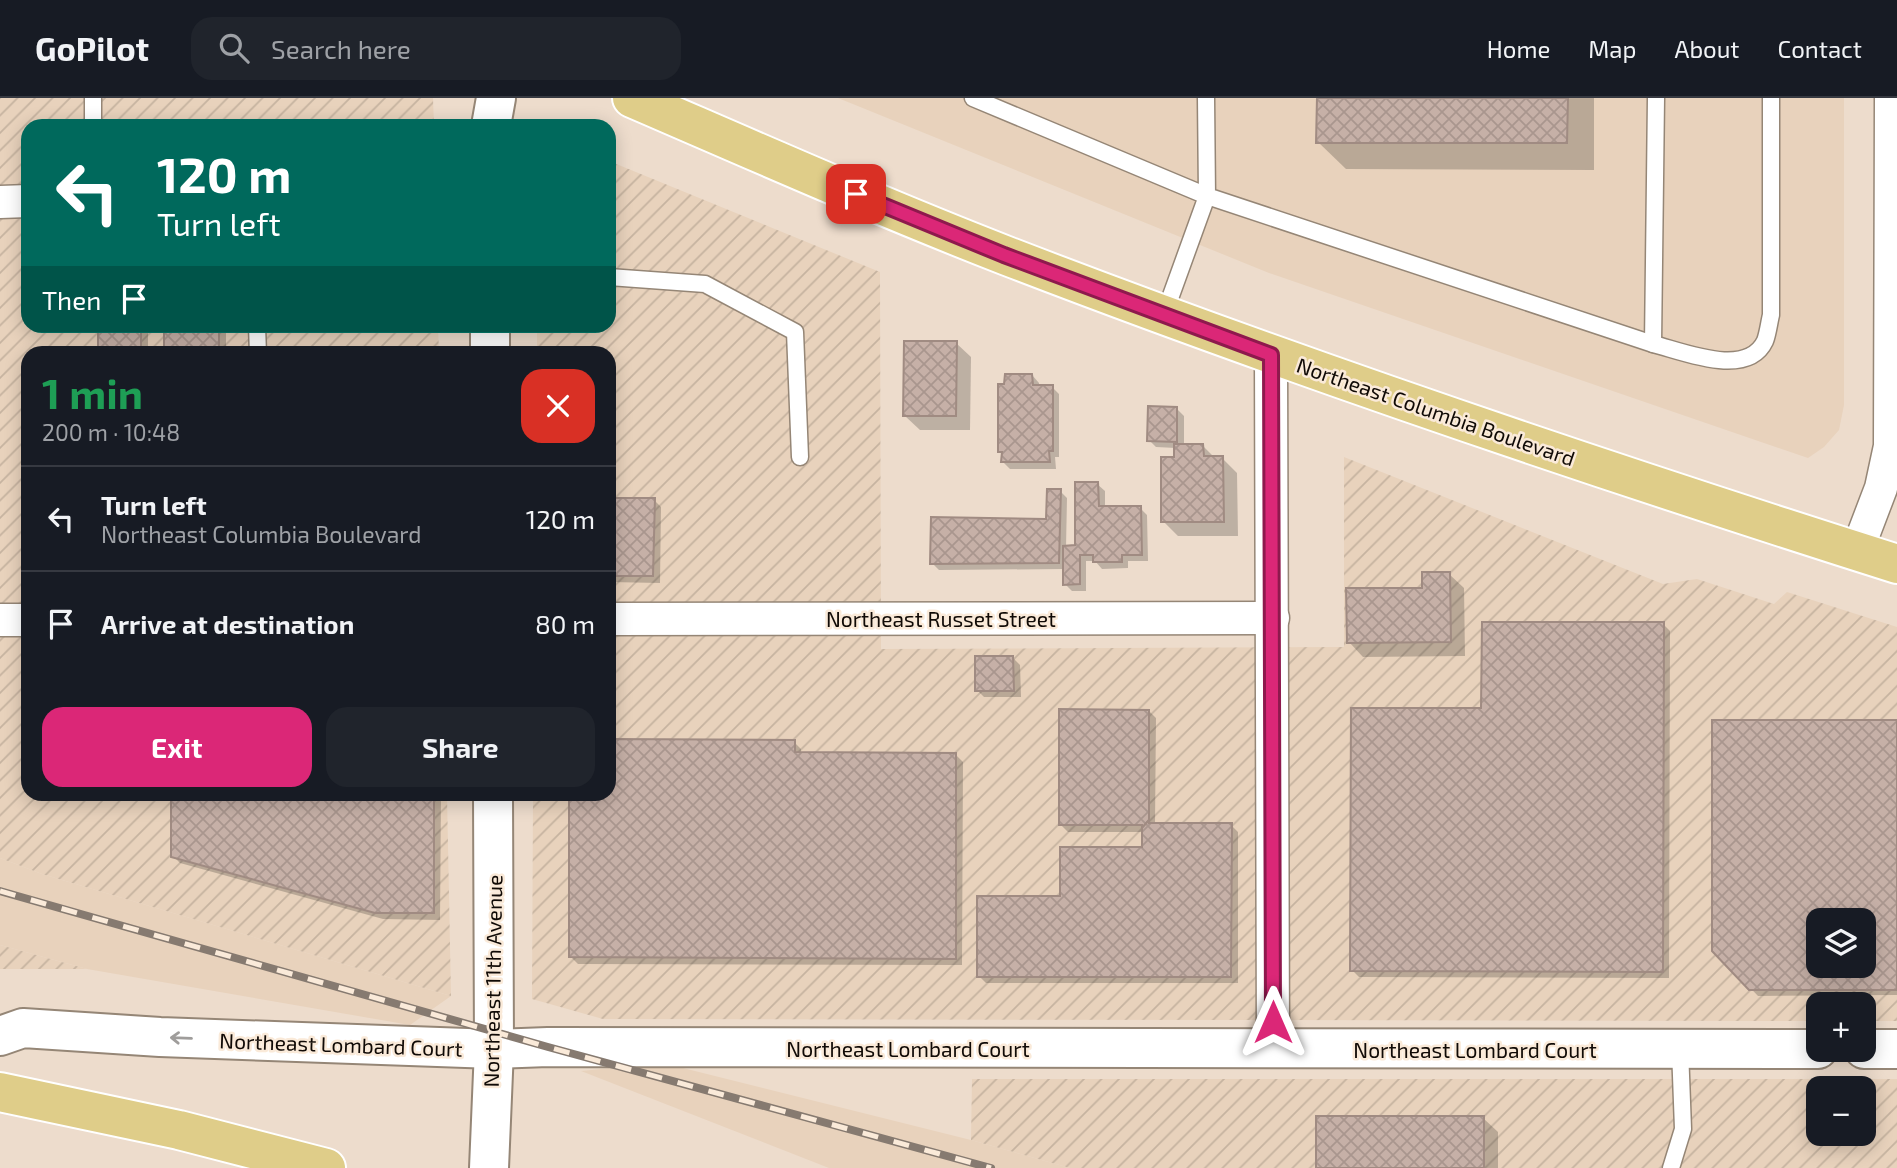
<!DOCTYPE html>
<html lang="en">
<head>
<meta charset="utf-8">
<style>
  :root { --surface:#171b24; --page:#20242c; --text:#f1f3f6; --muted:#9ea1a6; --line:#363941; --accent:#db2777 }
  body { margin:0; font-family:"Exo 2",sans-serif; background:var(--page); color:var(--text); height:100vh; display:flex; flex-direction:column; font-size:26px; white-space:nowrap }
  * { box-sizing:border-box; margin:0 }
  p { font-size:23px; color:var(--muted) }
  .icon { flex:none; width:38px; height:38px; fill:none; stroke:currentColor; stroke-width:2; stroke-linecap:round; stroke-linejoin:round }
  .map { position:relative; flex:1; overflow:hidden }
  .drawer { position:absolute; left:21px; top:248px; width:595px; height:455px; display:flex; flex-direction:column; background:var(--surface); border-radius:21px; box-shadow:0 4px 18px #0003 }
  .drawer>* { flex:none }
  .guide { position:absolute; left:21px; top:21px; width:595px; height:214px; border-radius:21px; box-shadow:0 4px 18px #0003; background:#00695c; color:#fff; overflow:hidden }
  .buttons { position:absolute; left:1806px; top:810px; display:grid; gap:14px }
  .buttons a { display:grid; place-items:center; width:70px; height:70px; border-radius:14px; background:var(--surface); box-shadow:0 4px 18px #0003; font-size:35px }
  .pin { position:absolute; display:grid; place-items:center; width:60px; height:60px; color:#fff; margin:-30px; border-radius:14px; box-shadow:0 4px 10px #0006 }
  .me { position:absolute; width:77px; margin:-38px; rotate:0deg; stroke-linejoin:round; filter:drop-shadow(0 0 5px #0008) }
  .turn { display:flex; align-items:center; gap:24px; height:147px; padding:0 21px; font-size:32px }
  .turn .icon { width:91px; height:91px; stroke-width:2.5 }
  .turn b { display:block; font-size:49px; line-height:60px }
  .then { display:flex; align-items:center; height:66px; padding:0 21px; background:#0003; gap:14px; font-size:26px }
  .round { display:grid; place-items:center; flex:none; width:74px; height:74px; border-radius:21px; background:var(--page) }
  .summary { display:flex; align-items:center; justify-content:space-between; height:119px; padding:0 21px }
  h1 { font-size:42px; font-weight:700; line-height:52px; color:#1e9e55 }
  .primary-button { display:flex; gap:14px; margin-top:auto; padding:14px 21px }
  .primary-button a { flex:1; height:80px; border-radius:21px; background:var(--accent); color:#fff; font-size:28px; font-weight:700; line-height:80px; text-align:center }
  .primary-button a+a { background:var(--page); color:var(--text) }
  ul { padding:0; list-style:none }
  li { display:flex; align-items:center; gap:21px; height:105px; padding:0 21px; border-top:2px solid var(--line) }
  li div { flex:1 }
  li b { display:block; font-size:26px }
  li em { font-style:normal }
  header { display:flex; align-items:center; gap:42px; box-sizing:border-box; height:98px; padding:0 35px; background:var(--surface); border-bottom:2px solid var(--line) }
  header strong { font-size:33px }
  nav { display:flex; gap:38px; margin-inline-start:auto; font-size:24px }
  .search { width:490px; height:63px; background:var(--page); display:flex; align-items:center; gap:18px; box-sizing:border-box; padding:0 24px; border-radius:21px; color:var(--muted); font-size:26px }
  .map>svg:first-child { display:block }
  .built { fill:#e8d2bc }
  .industrial { fill:url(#industrial-furrows); fill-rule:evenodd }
  .shadow { fill:#0003; fill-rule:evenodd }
  .building { fill:url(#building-cross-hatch); stroke:#a08b82; stroke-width:2; fill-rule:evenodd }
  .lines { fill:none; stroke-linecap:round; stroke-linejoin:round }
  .lane-casing { stroke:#958676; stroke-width:19 }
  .street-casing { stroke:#958676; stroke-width:35 }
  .secondary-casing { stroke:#958676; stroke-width:42 }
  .primary-casing { stroke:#fff; stroke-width:42 }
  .lane { stroke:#fff; stroke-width:16 }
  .street { stroke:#fff; stroke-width:32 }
  .secondary { stroke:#fff; stroke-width:38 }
  .primary { stroke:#dfcd89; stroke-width:38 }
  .rail-casing { stroke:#867a70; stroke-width:8 }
  .rail { stroke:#faead9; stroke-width:5; stroke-dasharray:16; stroke-linecap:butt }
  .oneway { stroke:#9f9d9b }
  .route-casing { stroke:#8e194d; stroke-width:18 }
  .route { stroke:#db2777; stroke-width:12 }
  .labels { text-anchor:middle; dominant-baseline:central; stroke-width:5; stroke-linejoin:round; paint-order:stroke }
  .street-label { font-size:21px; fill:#100a06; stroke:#faead9 }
</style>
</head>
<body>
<header>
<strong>GoPilot</strong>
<div class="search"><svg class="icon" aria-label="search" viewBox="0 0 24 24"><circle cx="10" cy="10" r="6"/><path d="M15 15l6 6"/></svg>Search here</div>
<nav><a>Home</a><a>Map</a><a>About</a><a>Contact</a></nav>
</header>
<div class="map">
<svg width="1897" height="1070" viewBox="0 0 1897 1070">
  <defs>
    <pattern id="industrial-furrows" width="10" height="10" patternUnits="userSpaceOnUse" patternTransform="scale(1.75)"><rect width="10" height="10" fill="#e8d2bc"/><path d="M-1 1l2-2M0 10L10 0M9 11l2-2" fill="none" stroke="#c6b3a0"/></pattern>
    <pattern id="building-cross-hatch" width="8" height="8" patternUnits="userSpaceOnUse" patternTransform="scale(1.75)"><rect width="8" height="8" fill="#c6b0a7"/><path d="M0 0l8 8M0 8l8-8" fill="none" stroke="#a9968e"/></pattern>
  </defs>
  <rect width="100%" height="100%" fill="#eddccc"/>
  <g class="built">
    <path d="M838 0H1844V307L1839 332 1824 349 1808 360 1269 175Z"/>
    <path d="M0 760 42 776 451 898 410 927 87 871 0 847Z"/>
    <path d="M663 965 971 1042 1070 1070H829L581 973Z"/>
  </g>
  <g class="industrial">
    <path d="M0 0H433L434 28H28V228H438L439 255 28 256V696L447 697 451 898 42 776 0 760Z"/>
    <path d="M609 63 880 174 881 551 1344 549V359L1663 486 1697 481 1774 506 1787 494 1897 529V923H1864V906H1818V923L603 921 532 901 533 697 609 696V256L537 255V228H609ZM1818 822H1864V868H1818Z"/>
    <path d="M0 847 87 871H0Z"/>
    <path d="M972 981H1897V1070H1070L971 1042ZM1818 990H1864V1036H1818Z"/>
  </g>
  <g class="shadow">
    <path d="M1318 0H1594V72L1346 71 1318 44Z"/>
    <path d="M100 228H148V255H166V228H226V256H100Z"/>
    <path d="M956 245 971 259 970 332H920L905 318Z"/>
    <path d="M1032 277 1039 285V289H1052L1059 296V359H1055L1056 371H1010L1003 364V357L1000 354Z"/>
    <path d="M1177 311 1184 318V348H1203L1215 360H1222L1237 375 1238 438H1178L1163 423 1176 361V350L1156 349 1149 342Z"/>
    <path d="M1097 386 1105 393V410H1140L1147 417 1148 463H1128V470L1102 471 1095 463H1086V493H1072L1065 486V471L939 472 932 465 1047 423 1060 393 1067 400 1066 450 1077 449Z"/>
    <path d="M609 401 654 402 661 409 660 485 609 484Z"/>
    <path d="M1449 476 1464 490 1465 558 1363 559 1349 544Z"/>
    <path d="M1663 526 1670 533 1669 880 1359 879 1352 872 1483 612Z"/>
    <path d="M1013 560 1020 567 1021 599H984L977 592Z"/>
    <path d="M1149 613 1156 620 1155 727H1231L1238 734V885H986L979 878 1062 800 1143 751V734H1068L1061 727Z"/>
    <path d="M1897 624V897L1758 898 1714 852ZM1818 822H1864V868H1818Z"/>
    <path d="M609 643 794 644 801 651V656L956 657 963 664 962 867 578 866 571 859 609 696Z"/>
    <path d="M173 696H441L440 822 383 821 180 765 173 758Z"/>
    <path d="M1483 1020 1498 1034V1070H1318Z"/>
  </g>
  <g class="building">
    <path d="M1317 0H1568L1567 45H1316Z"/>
    <path d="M98 228H141V253H164V228H219V256H98Z"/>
    <path d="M904 243H957L956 318H903Z"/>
    <path d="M1005 276H1032L1033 287H1053V353H1049L1050 364H1001L1002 354H998V286H1004Z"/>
    <path d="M1148 308 1177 309V344L1147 343Z"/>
    <path d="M1174 346H1203L1204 358H1223L1224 424H1161V359H1174Z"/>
    <path d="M1075 384H1098L1099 408H1141L1142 457H1122V464H1093V457H1080V486L1063 487V448L1075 447Z"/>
    <path d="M1047 391H1061L1059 465 930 466 931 419 1046 421Z"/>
    <path d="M609 400H655L653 478H609Z"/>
    <path d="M1422 474H1450L1451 544 1347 545 1346 490H1422Z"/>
    <path d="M1482 524H1664L1663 874 1350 873 1351 610H1481Z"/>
    <path d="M975 558H1013L1014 593H975Z"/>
    <path d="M1059 611 1149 612V722L1142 730V727H1059Z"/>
    <path d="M1712 622H1897V892H1749L1712 853ZM1818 822H1864V868H1818Z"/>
    <path d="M609 641 795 642V654L956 655V861L569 859V696H609Z"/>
    <path d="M171 696H434V815H375L171 759Z"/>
    <path d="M1149 722V725H1232L1231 879H977V798H1060V749H1142V730Z"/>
    <rect x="1316" y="1018" width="168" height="52"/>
  </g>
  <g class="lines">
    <defs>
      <g id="lane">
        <path d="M93 0V28"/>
        <path d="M973 0 1207 98 1164 217"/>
        <path d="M1206 0 1207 98 1653 246C1682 253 1747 281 1765 243 1768 235 1769 225 1771 217V0"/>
        <path d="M609 179 705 186 795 234 800 359"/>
        <path d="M257 228 258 256"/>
        <path d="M1653 246 1656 0"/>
        <path d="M1671 1070 1683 1031 1680 951"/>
      </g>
      <g id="street">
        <path d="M0 104 28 103"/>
        <path d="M1271 257 1273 951"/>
        <path d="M1857 453 1881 390 1890 348 1891 0"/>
        <path d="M609 521 1273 520"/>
        <path d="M0 522H28"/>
      </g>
      <g id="secondary">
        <path d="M491 28 496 0"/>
        <path d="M490 228V256"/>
        <path d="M0 938 23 930 160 939 494 951 548 949 1818 951"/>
        <path d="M1864 951H1897"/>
        <path d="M489 1070 494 951 493 696"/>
      </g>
      <g id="primary">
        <path d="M632 0C757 54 881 109 1007 158 1300 271 1598 371 1897 466"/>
        <path d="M0 994 179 1032 326 1070"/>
      </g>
    </defs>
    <use href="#lane" class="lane-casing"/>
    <use href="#street" class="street-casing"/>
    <use href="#secondary" class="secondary-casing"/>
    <use href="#primary" class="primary-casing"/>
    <use href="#lane" class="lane"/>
    <use href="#street" class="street"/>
    <use href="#secondary" class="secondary"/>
    <use href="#primary" class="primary"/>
    <defs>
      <path id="rail" d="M0 793 548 949 991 1070"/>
    </defs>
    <use href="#rail" class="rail-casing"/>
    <use href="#rail" class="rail"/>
  </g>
  <defs><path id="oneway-shaft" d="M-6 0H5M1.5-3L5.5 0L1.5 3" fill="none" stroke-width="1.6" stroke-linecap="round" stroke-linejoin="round" transform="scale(1.75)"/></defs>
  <use class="oneway" href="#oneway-shaft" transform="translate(181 940) rotate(-178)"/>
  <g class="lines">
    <defs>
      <path id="route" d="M856 96 1004 157 1271 257 1273 924"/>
    </defs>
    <use href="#route" class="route-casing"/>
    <use href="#route" class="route"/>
  </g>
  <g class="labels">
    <g class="street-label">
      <text transform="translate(1436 313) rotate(19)">Northeast Columbia Boulevard</text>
      <text x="941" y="520">Northeast Russet Street</text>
      <text transform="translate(492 883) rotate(-89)">Northeast 11th Avenue</text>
      <text transform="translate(341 946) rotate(2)">Northeast Lombard Court</text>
      <text x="908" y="950">Northeast Lombard Court</text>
      <text x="1475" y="951">Northeast Lombard Court</text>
    </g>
  </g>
</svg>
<div class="buttons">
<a><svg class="icon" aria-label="layers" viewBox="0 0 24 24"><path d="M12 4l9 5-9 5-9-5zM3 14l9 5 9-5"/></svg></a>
<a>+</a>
<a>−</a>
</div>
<div class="pin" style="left:856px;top:96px;background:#d93025"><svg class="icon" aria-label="arrive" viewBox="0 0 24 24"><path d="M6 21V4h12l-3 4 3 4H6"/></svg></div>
<svg class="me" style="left:1273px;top:924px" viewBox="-20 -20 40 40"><path d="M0-17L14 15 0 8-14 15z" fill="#db2777" stroke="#fff" stroke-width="4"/></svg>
<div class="guide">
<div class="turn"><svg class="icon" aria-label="left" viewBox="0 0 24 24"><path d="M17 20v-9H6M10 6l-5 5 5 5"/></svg><div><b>120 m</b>Turn left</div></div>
<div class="then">Then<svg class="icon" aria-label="arrive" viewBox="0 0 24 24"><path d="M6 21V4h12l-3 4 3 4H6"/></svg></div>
</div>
<section class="drawer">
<div class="summary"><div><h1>1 min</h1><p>200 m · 10:48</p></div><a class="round" style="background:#d93025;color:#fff"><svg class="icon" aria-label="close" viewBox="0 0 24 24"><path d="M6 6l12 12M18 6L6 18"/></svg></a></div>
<ul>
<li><svg class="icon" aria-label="left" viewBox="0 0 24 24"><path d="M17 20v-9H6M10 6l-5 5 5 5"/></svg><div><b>Turn left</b><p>Northeast Columbia Boulevard</p></div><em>120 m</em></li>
<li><svg class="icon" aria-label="arrive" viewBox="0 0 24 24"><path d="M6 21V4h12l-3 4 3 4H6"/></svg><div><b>Arrive at destination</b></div><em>80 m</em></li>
</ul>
<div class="primary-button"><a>Exit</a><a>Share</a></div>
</section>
</div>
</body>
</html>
